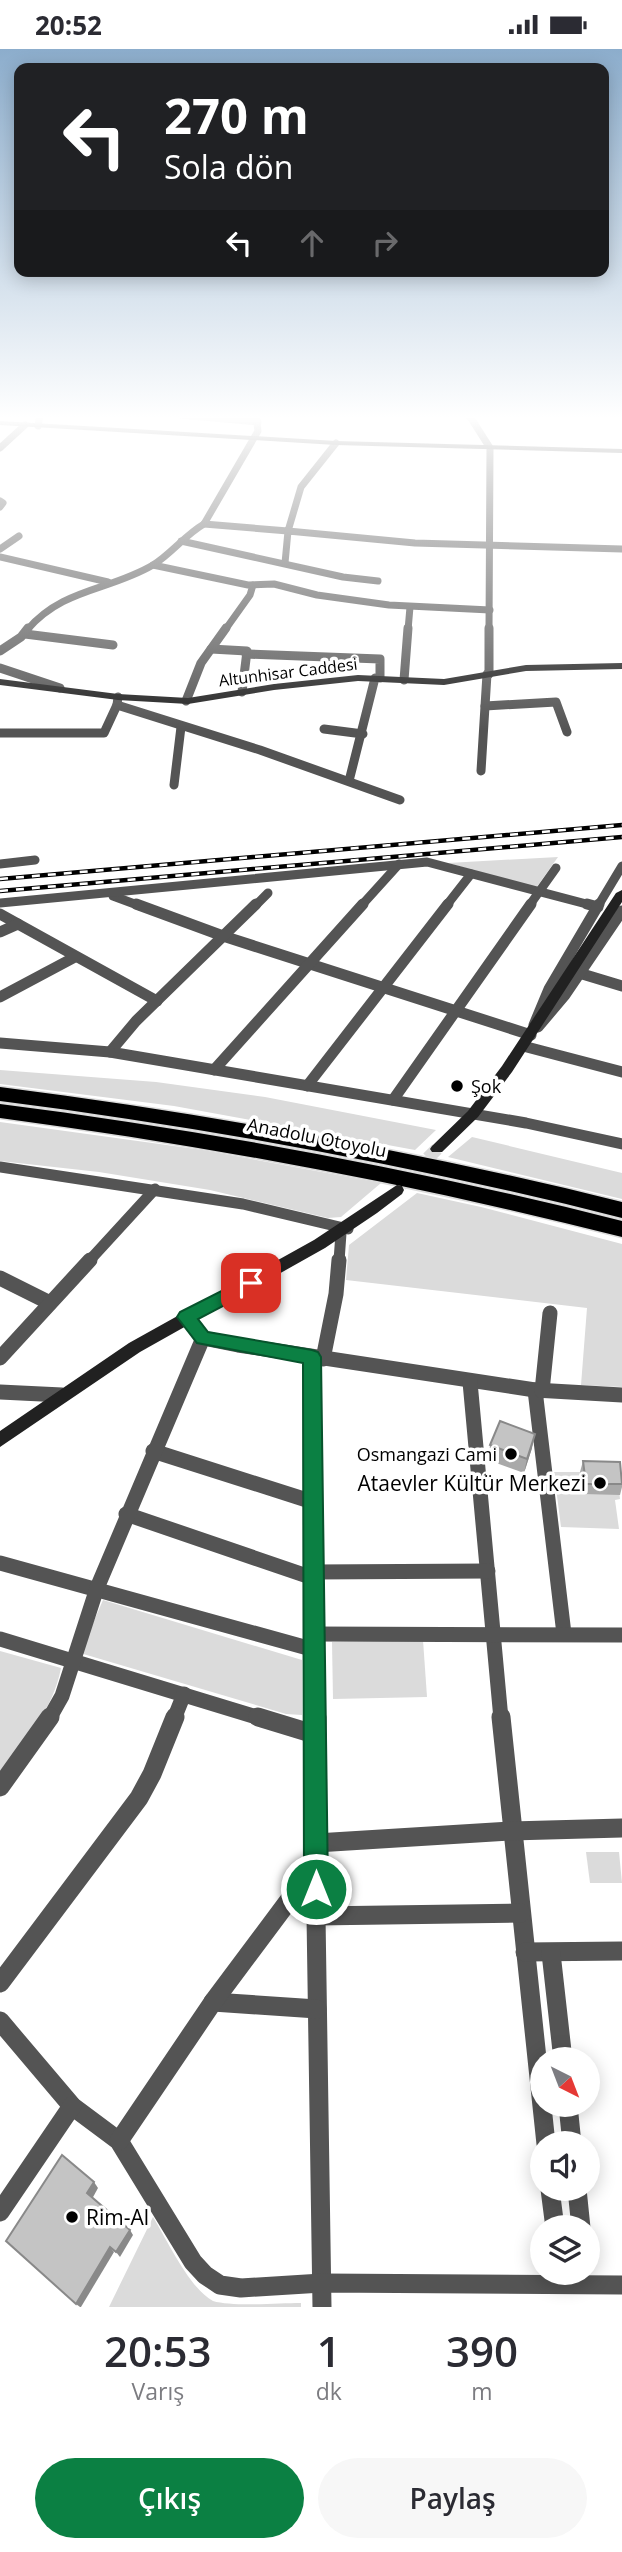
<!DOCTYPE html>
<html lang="tr">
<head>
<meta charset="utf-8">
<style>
  :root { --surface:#fff; --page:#f7f7f7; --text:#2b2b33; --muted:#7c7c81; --accent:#0b8043 }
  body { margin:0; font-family:"Open Sans",sans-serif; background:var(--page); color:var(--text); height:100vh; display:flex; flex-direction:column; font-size:26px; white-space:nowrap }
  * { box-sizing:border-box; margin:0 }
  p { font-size:23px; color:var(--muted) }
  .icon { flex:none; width:38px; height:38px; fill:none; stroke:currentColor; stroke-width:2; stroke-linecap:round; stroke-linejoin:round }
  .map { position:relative; height:2258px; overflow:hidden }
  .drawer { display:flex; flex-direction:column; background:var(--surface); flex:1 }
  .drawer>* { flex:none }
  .banner { position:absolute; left:14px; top:14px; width:595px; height:214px; border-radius:14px; box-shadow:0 4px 18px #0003; background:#202124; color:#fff; overflow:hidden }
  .needle { width:46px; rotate:138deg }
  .buttons { position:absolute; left:530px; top:1998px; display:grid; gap:14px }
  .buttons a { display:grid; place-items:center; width:70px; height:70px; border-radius:50%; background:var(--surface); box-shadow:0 4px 18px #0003; font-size:35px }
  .pin { position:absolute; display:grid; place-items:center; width:60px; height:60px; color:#fff; margin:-30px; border-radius:14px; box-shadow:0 4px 10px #0006 }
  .me { position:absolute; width:77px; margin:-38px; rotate:0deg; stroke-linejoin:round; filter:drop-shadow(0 0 5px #0008) }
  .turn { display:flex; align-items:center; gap:24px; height:147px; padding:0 35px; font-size:32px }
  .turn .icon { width:91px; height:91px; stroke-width:2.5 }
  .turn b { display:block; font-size:49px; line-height:60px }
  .lanes { display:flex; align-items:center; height:66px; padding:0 35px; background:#0003; justify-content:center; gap:35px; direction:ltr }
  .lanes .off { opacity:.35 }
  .eta { display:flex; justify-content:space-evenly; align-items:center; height:119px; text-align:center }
  .eta b { font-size:42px; font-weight:600; line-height:49px }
  .button { display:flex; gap:14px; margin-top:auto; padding:14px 35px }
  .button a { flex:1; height:80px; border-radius:42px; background:var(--accent); color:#fff; font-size:28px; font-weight:600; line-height:80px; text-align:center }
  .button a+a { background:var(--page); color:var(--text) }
  .status { display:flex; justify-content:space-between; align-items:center; height:49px; padding:0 35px; background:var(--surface); direction:ltr }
  .status svg { height:19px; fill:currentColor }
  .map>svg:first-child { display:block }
  .green { fill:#dbdbdb }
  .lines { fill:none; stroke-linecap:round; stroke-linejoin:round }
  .secondary-tunnel { stroke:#d9d9d9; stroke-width:13; stroke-dasharray:13 6; stroke-linecap:butt }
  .highway-casing { stroke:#dbdbdb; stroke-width:3 }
  .street-far4 { stroke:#545454; stroke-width:7 }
  .street-far3 { stroke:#545454; stroke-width:9 }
  .street-far2 { stroke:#545454; stroke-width:11 }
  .street-far1 { stroke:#545454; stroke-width:15 }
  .street { stroke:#545454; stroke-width:19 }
  .secondary { fill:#212121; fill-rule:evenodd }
  .highway { fill:#000; fill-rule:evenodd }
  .rail-casing { stroke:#000; stroke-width:4.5 }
  .rail { stroke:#fff; stroke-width:2.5; stroke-dasharray:8; stroke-linecap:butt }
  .wall { fill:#a9a9a9 }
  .shaded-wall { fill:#898989 }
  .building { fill:#c4c4c4; stroke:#898989; stroke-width:2 }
  .route { fill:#0b8043; stroke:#07532c; stroke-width:2 }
  .poi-dot { fill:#000; stroke:#fff; stroke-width:2.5 }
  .labels { text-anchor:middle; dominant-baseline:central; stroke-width:7; stroke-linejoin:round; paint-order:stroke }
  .far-street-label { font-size:16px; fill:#000; stroke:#fff }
  .poi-label { font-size:18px; fill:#000; stroke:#fff; text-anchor:start }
  .street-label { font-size:18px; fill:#000; stroke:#fff }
  .near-poi-label { font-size:21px; fill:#000; stroke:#fff; text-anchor:end }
</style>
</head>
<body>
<div class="status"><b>20:52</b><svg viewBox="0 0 49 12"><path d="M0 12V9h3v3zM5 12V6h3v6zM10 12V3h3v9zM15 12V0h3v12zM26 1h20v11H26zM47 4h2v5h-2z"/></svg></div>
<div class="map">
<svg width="622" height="2258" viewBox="0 0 622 2258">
  <rect width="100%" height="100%" fill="#fff"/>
  <g class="green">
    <path d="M558 808 536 839 448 814Z"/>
    <path d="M0 1021 156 1033 265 1048 436 1081 415 1101 174 1057 0 1035Z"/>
    <path d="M0 1073 203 1101 381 1134 341 1168 328 1169 210 1141 99 1123 0 1112Z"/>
    <path d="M472 1088 622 1124V1150L448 1108Z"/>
    <path d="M417 1144 481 1158 622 1195V1338L581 1336 587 1259 346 1231 349 1196Z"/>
    <path d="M554 1423H617L620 1450 615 1451 619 1480 561 1478Z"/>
    <path d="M103 1551 302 1611V1666L286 1665 80 1604Z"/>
    <path d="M423 1591 427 1648 333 1650 332 1593Z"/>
    <path d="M0 1602 61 1619C53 1661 25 1692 0 1724Z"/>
    <path d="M586 1803H619L622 1834H590Z"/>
    <path d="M153 2168C167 2191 190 2240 213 2252 233 2258 278 2254 301 2254V2258H109Z"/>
  </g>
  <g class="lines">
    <path class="secondary-tunnel" d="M401 1136 437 1100"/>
    <defs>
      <g id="highway">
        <path d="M0 1038C210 1065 417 1102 622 1153V1169C417 1117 210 1079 0 1052Z"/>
        <path d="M0 1055C210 1082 417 1120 622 1172V1188C417 1136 210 1097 0 1069Z"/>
      </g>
    </defs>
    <use href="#highway" class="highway-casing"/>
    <g class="street-far4">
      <path d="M180 366 258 373"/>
      <path d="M469 366 490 399 489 581"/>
      <path d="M38 377 40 366"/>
      <path d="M0 399 25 376"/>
      <path d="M0 452 3 454 0 458"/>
      <path d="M204 475 288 482 301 438 336 394"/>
      <path d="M181 492 343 528 378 532"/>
      <path d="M0 500 19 487"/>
      <path d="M0 508 108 533"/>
      <path d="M285 514 288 482 415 494 622 500"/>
      <path d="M153 516 248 536 274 535 317 546 389 556 490 561"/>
      <path d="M27 581C63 539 109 542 153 516 171 505 185 486 204 475L258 382 256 366"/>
      <path d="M225 581 250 546 253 536"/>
      <path d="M408 581 410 558"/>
    </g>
    <g class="street-far3">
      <path d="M25 585 113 596"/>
      <path d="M211 600 247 602 242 643"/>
      <path d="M0 602 21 588 28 579"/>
      <path d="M246 605 380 610V629"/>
      <path d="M0 619 60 639"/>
      <path d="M489 625V579"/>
      <path d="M404 631 408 579"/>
      <path d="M118 648 117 656 260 701 400 751"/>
      <path d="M186 652 201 614 226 579"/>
      <path d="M485 657 556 653 567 683"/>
      <path d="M324 680 363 685"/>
      <path d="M0 684H104L117 656"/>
      <path d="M481 722 487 625"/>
      <path d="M349 732 375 629"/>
      <path d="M174 736 181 678"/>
      <path d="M0 815 35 811"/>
      <path d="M113 847 140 857"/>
      <path d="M0 854 427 813 594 857"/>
      <path d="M255 857 268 844"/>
      <path d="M361 857 399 815"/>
      <path d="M446 857 471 825"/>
      <path d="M529 857 556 819"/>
      <path d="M598 857 622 817"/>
    </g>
    <g class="street-far2">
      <path d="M136 855 223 887 531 986"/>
      <path d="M256 855 136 972 110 1003 526 1074 622 1095"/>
      <path d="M587 855 598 858"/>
      <path d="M0 865 18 875"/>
      <path d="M0 883 18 875 157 952"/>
      <path d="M579 924 622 937"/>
      <path d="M0 948 75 908"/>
      <path d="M534 976 549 940 599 855"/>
      <path d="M538 978 565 946 622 862"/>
      <path d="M0 994 110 1003"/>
      <path d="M523 997 622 1023"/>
      <path d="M214 1021 363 855"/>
      <path d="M307 1037 448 855"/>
      <path d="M393 1051 531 855"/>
      <path d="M0 1118 243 1155 348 1180"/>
      <path d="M89 1212 155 1140"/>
      <path d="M339 1212 341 1184"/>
    </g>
    <g class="street-far1">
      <path d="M0 1229 50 1254"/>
      <path d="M186 1268 203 1289 238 1296 535 1341 622 1346"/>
      <path d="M312 1308 317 1670"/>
      <path d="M0 1309 90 1211"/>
      <path d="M323 1310 336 1245 339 1211"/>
      <path d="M470 1333 501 1670"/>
      <path d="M535 1341 564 1585"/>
      <path d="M542 1342 550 1264"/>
      <path d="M0 1343 62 1346"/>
      <path d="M153 1402 313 1453"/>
      <path d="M126 1465 313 1529"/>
      <path d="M0 1514 315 1601"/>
      <path d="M314 1523 488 1522"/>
      <path d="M314 1585 622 1586"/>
      <path d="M0 1590 263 1670"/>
      <path d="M49 1670 62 1647 97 1539 203 1289"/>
      <path d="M174 1670 184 1645"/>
    </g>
    <g class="street">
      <path d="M258 1668 317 1686"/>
      <path d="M317 1668 316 1867 322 2258"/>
      <path d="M501 1668 546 2095"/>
      <path d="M0 1738 50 1668"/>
      <path d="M316 1794 511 1782 622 1779"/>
      <path d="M316 1867 521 1864"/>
      <path d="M525 1903 622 1902"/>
      <path d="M551 1904 563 2011"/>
      <path d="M0 1934 139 1749 152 1725 175 1668"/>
      <path d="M213 1953 317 1960"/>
      <path d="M0 1972 72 2057 119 2092 193 2213 205 2226 220 2236 241 2239 322 2234 622 2236"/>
      <path d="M568 2056 572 2095"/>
      <path d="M119 2092 213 1953 316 1815"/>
      <path d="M550 2140 555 2179"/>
      <path d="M577 2140 581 2179"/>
      <path d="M0 2163 72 2057"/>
    </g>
    <g class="secondary">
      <path d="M0 372 336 392 622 400V404L336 396 0 376Z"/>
      <path d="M622 614V620L526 622 444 636 358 632 274 641 188 655 118 651 0 636V630L118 645 188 649 274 635 358 626 444 630 526 616Z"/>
      <path d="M622 841V853L512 1023 478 1068 442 1103H432L430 1100 432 1097 468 1062 502 1017 616 844Z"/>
      <path d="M397 1136 402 1137 404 1141 402 1145 377 1164 325 1199 140 1303 0 1398V1382L129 1294 314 1191Z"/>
    </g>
    <use href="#highway" class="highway"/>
    <defs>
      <g id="rail">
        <path d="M0 830 622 776"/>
        <path d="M0 842 622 788"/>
      </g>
    </defs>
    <use href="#rail" class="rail-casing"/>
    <use href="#rail" class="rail"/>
  </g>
  <g class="wall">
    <path d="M490 1396 532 1399 524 1424 488 1411Z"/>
    <path d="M583 1412 622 1428V1438L620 1446 583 1445 580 1423Z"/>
  </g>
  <g class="shaded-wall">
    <path d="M535 1385 532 1399 524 1424 527 1410Z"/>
    <path d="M94 2133 98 2139 92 2150 87 2144Z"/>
    <path d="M130 2181 133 2186 120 2208 116 2203Z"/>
    <path d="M110 2198 114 2203 81 2258H80L76 2255Z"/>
  </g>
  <g class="building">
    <path d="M500 1372 535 1385 527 1410 490 1396Z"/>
    <path d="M583 1412 620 1413 622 1435H586Z"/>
    <path d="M62 2106 94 2133 87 2144 130 2181 116 2203 110 2198 76 2255 6 2192Z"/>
  </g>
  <linearGradient id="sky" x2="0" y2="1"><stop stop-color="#8cadcc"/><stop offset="0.54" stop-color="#fff"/><stop offset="1" stop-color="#fff" stop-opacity="0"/></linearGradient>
  <rect width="622" height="682" fill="url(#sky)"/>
  <path class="route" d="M251 1227 257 1229 259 1234 257 1239 198 1270 208 1283 312 1301 318 1303 321 1308 328 1840 324 1849 316 1852 308 1849 304 1840 303 1314 197 1294 177 1268 180 1263Z"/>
  <g class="poi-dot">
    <circle cx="457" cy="1037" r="7"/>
    <circle cx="511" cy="1405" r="7"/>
    <circle cx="600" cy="1434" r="7"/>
    <circle cx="72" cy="2168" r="7"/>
  </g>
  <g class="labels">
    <g class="far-street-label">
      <text transform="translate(288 623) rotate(-7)">Altunhisar Caddesi</text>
    </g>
    <g class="poi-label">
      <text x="471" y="1037">Şok</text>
      <text x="497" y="1405" text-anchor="end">Osmangazi Cami</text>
    </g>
    <g class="street-label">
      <text transform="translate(317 1088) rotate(11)">Anadolu Otoyolu</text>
    </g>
    <g class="near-poi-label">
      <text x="586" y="1434">Ataevler Kültür Merkezi</text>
      <text x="86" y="2168" text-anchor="start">Rim-Al</text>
    </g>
  </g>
</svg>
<div class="buttons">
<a><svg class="needle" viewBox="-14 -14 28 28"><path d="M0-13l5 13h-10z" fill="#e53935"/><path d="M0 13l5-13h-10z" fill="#7c7c81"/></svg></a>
<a><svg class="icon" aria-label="sound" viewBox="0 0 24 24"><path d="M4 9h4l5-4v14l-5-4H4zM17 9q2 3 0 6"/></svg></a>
<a><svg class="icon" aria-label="layers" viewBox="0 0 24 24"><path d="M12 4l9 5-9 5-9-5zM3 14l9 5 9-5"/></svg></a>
</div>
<div class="pin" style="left:251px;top:1234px;background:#d93025"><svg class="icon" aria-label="arrive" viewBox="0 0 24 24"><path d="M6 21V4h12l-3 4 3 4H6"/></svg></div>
<svg class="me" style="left:316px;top:1840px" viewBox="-20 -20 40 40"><circle r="17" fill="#0b8043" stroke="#fff" stroke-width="3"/><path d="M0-11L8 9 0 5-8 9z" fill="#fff"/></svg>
<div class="banner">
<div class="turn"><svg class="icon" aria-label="left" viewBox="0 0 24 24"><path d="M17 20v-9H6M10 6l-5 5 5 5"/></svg><div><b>270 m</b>Sola dön</div></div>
<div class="lanes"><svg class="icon" aria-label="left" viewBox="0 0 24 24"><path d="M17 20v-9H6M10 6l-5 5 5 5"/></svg><svg class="icon off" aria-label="ahead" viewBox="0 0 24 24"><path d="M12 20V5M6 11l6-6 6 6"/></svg><svg class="icon off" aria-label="right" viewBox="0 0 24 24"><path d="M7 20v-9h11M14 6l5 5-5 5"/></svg></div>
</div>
</div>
<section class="drawer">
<div class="eta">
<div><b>20:53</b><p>Varış</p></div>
<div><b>1</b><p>dk</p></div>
<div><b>390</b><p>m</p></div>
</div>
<div class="button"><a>Çıkış</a><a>Paylaş</a></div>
</section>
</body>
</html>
